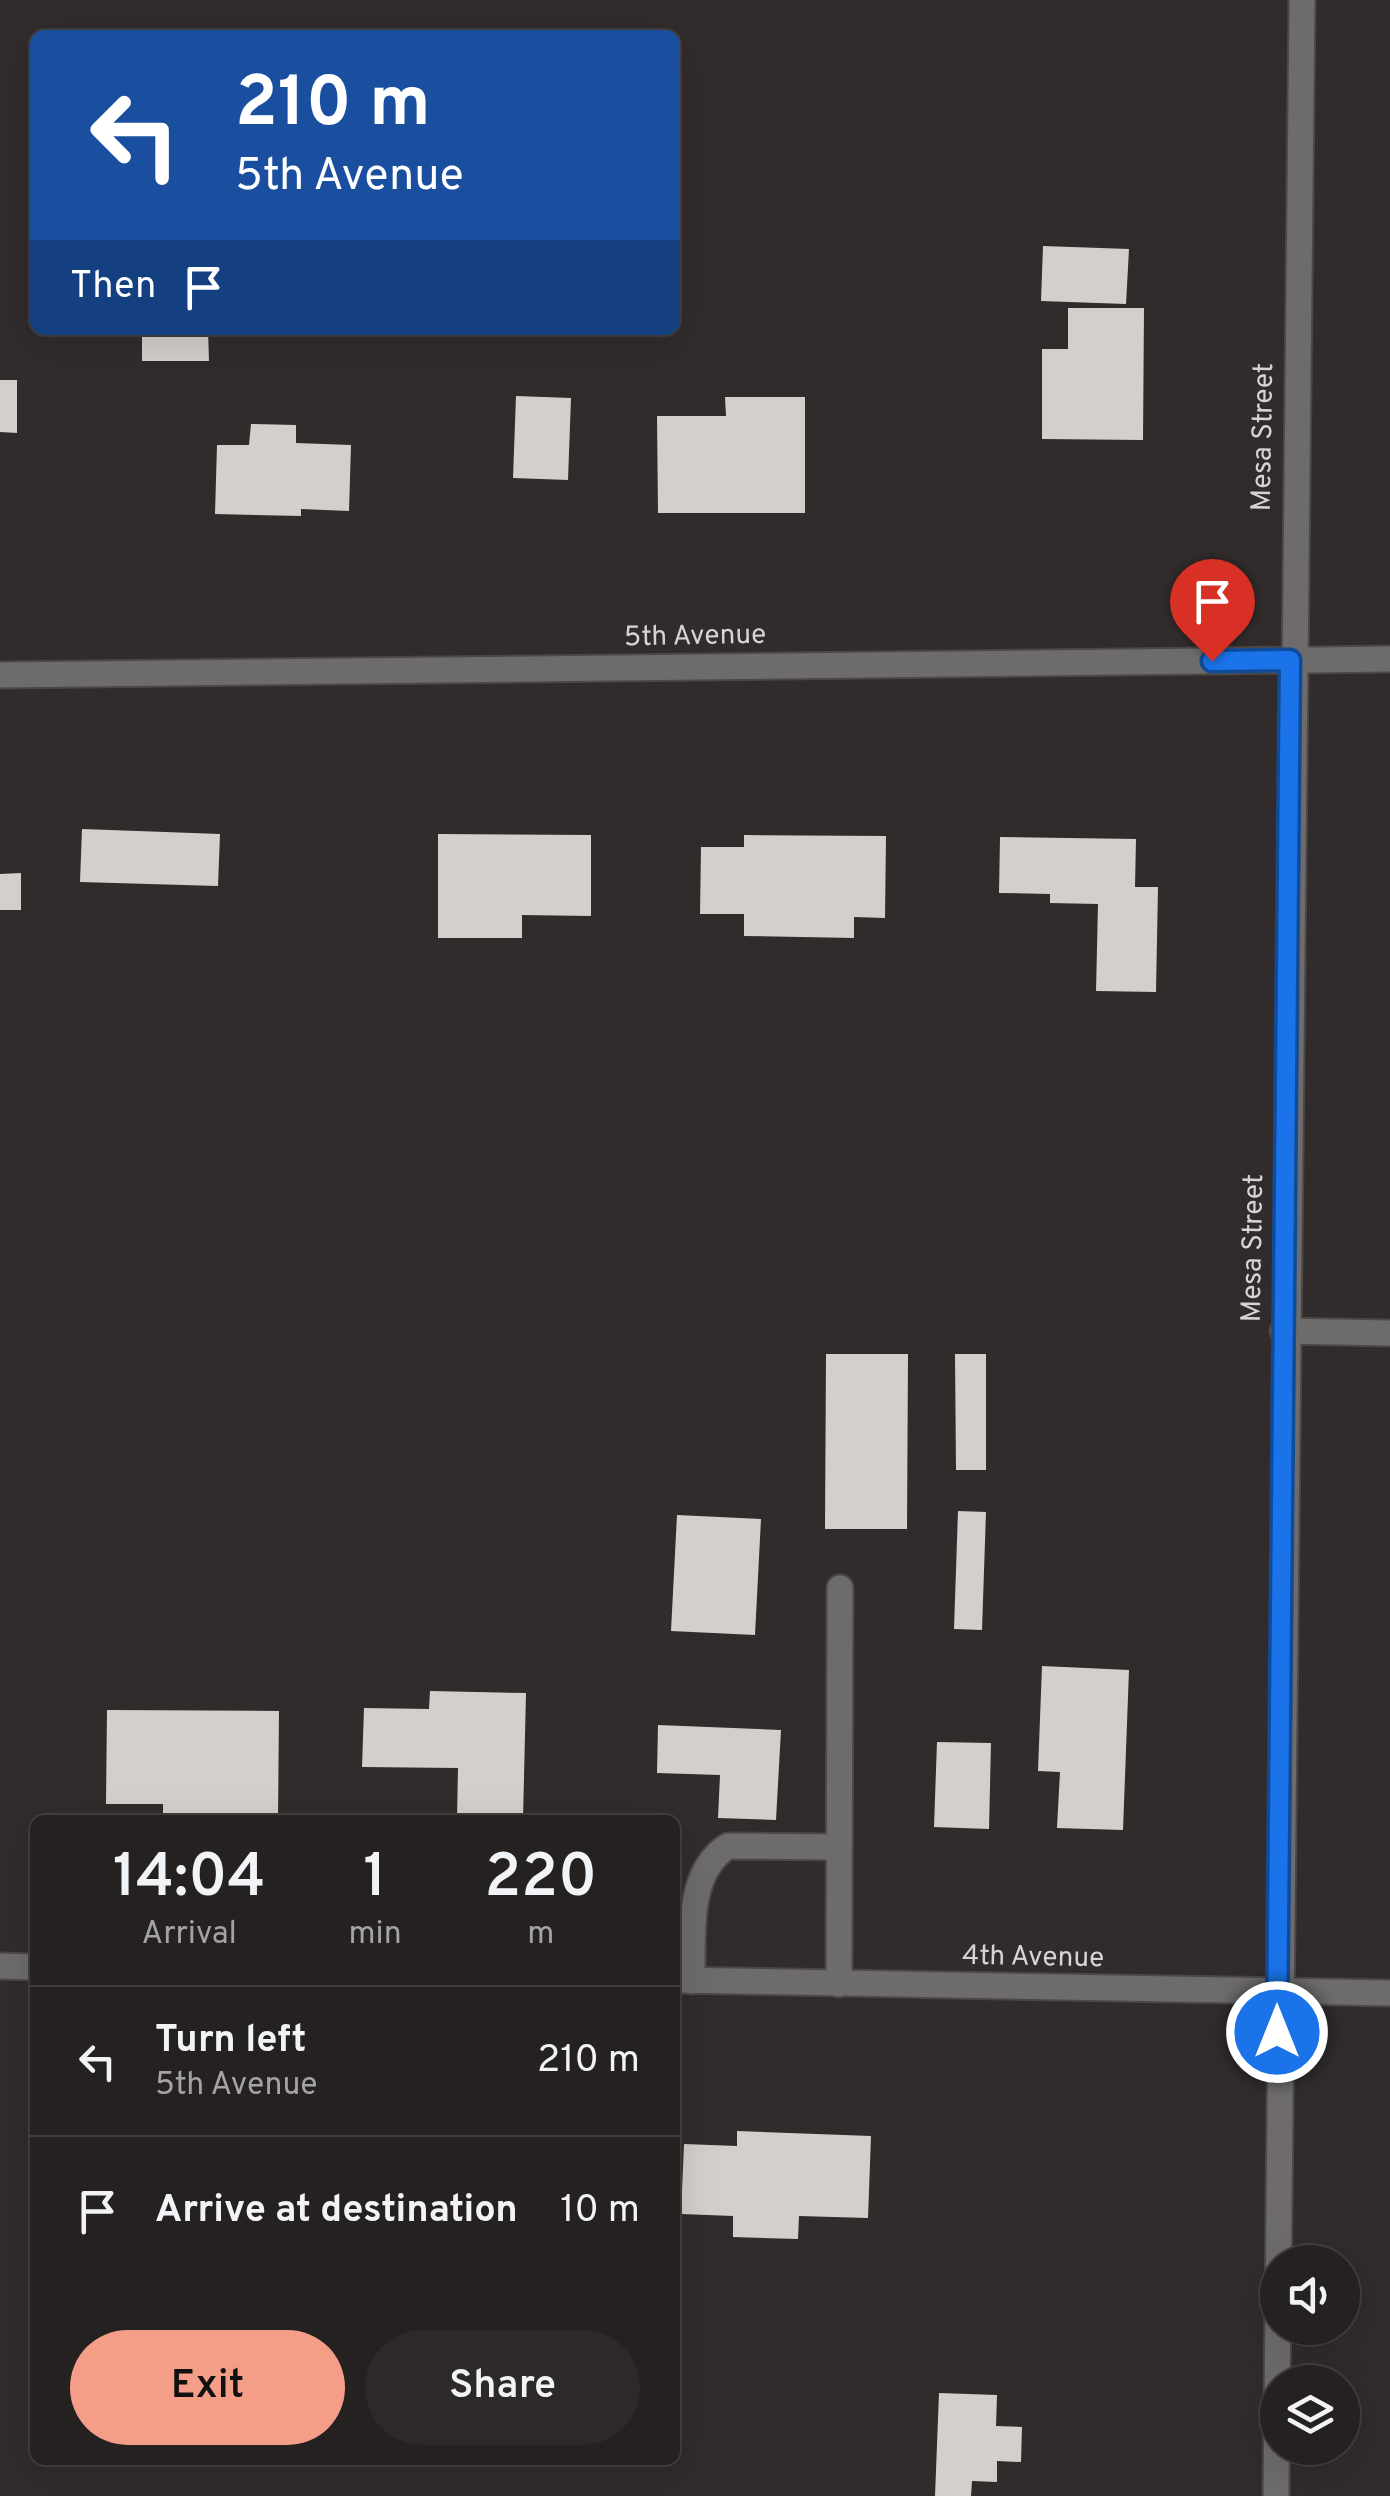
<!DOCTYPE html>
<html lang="en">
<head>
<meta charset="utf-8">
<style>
  :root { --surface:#252120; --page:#2d2929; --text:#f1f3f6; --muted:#a3a3a5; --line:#423e3e; --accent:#f49e87 }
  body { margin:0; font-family:Overpass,sans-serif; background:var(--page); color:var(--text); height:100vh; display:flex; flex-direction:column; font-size:38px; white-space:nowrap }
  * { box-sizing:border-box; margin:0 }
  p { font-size:32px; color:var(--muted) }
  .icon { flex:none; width:55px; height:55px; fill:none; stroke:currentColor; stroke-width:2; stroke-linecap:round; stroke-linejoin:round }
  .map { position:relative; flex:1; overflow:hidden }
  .details { position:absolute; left:30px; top:1815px; width:650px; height:650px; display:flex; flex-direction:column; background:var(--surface); border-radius:15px; box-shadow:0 10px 40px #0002,0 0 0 2px var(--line) }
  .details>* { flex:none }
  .hud { position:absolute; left:30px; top:30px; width:650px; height:305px; border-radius:15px; box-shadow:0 10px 40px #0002,0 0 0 2px var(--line); background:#1a4fa0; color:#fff; overflow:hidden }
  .buttons { position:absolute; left:1260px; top:2245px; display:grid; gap:20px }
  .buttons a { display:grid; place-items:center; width:100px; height:100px; border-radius:50%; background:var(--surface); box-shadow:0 10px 40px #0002,0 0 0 2px var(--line); font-size:50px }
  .pin { position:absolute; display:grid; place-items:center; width:85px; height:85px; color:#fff; margin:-102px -42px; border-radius:50% 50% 50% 0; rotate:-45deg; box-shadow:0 0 10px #0007 }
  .pin .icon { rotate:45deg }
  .me { position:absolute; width:110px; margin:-55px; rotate:0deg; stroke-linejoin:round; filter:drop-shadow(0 0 8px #0008) }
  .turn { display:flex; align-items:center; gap:35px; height:210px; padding:0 40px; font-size:45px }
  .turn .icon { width:130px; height:130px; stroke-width:2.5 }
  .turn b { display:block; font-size:70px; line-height:85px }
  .then { display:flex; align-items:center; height:95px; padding:0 40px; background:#0003; gap:20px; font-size:38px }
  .eta { display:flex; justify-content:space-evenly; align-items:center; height:170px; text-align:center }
  .eta b { font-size:60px; font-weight:600; line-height:70px }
  .primary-button { display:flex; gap:20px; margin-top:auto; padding:20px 40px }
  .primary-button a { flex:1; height:115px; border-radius:60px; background:var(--accent); color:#111; font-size:40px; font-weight:600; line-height:115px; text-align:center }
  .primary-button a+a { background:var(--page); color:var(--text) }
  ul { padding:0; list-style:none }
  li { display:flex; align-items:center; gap:30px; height:150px; padding:0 40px; border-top:2px solid var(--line) }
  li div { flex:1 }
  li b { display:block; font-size:38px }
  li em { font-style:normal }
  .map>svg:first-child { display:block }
  .building { fill:#d4cfcc }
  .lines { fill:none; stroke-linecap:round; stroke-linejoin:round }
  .minor-casing { stroke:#4b4746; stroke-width:29 }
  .minor { stroke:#6d6b6b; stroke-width:25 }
  .route-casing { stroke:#114b97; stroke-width:25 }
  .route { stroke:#1a73e8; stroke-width:18 }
  .labels { text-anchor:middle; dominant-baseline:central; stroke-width:10; stroke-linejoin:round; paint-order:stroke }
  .street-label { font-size:28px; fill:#d6d3d2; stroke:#312c2b }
</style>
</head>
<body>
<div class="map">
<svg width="1390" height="2496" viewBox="0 0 1390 2496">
  <rect width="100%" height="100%" fill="#312c2b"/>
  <g class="building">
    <path d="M1043 246 1129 249 1126 304 1041 301Z"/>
    <path d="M1068 308H1144L1143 440 1042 439V349H1068Z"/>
    <path d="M142 330H208L209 361H142Z"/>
    <path d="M0 380H17V433L0 432Z"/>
    <path d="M516 396 571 398 568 480 513 478Z"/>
    <path d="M725 397H805V513H658L657 416H726Z"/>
    <path d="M251 424 296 425V443L351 445 349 511 301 509V516L215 514 217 445H249Z"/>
    <path d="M82 829 220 834 218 886 80 882Z"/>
    <path d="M438 834 591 835V916L522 915V938H438Z"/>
    <path d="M744 835 886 836 885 918 854 917V938L744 936V914H700L701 847H744Z"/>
    <path d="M1000 837 1136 839 1135 887H1158L1156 992 1096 991 1098 904 1050 903V894L999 893Z"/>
    <path d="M21 873V910H0V874Z"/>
    <path d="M826 1354H908L907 1529H825Z"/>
    <path d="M955 1354H986V1470H956Z"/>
    <path d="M958 1511 986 1512 982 1630 954 1629Z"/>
    <path d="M677 1515 761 1519 755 1635 671 1631Z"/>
    <path d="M1042 1666 1129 1670 1123 1830 1057 1828 1060 1772 1038 1771Z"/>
    <path d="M430 1691 526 1693 523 1820 457 1819 458 1768 362 1767 364 1708 429 1709Z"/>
    <path d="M107 1710 279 1711 278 1818 163 1817V1804H106Z"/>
    <path d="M658 1725 781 1730 776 1820 718 1818 720 1775 657 1773Z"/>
    <path d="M937 1742 991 1743 989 1829 934 1827Z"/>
    <path d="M737 2131 871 2136 868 2218 799 2216 798 2239 733 2237V2216L681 2214 684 2144 737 2146Z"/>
    <path d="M939 2393 997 2395 996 2426 1022 2427 1021 2462 997 2461V2482L972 2481 971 2496H935Z"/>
  </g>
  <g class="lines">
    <defs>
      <g id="minor">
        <path d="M0 675 1390 659"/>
        <path d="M1283 1331 1390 1333"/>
        <path d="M0 1966 35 1967"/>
        <path d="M675 1980 1390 1993"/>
        <path d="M692 1981C693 1937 686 1872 728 1846L839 1847"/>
        <path d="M839 1984 840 1588"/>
        <path d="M1276 2496C1278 1664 1287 832 1302 0"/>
      </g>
    </defs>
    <use href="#minor" class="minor-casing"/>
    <use href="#minor" class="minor"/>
  </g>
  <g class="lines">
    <defs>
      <path id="route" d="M1212 661 1290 660 1277 2032"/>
    </defs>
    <use href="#route" class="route-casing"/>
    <use href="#route" class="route"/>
  </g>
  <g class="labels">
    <g class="street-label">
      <text transform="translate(1264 437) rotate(-89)">Mesa Street</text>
      <text transform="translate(695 637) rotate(-1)">5th Avenue</text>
      <text transform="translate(1254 1248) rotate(-89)">Mesa Street</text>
      <text transform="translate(1033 1958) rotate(1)">4th Avenue</text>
    </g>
  </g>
</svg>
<div class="buttons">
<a><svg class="icon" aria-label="sound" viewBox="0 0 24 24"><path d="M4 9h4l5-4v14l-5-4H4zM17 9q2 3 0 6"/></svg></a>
<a><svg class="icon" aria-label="layers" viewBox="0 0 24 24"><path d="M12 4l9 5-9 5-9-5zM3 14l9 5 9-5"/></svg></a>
</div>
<div class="pin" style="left:1212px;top:661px;background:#d93025"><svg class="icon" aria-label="arrive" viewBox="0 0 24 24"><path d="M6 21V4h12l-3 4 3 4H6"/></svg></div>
<svg class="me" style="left:1277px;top:2032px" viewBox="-20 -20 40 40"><circle r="17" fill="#1a73e8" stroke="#fff" stroke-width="3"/><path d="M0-11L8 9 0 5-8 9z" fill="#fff"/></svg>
<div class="hud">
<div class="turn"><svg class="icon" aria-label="left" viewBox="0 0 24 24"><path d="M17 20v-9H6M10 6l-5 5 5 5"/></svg><div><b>210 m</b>5th Avenue</div></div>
<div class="then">Then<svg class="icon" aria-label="arrive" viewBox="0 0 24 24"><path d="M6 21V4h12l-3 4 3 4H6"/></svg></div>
</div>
<section class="details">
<div class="eta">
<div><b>14:04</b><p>Arrival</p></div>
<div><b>1</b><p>min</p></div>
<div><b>220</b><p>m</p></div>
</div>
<ul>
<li><svg class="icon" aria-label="left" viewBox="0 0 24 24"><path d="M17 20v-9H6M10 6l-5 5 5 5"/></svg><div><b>Turn left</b><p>5th Avenue</p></div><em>210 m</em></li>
<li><svg class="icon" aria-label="arrive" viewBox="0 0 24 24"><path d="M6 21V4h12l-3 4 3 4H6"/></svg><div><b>Arrive at destination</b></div><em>10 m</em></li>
</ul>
<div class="primary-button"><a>Exit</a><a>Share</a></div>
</section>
</div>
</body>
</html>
